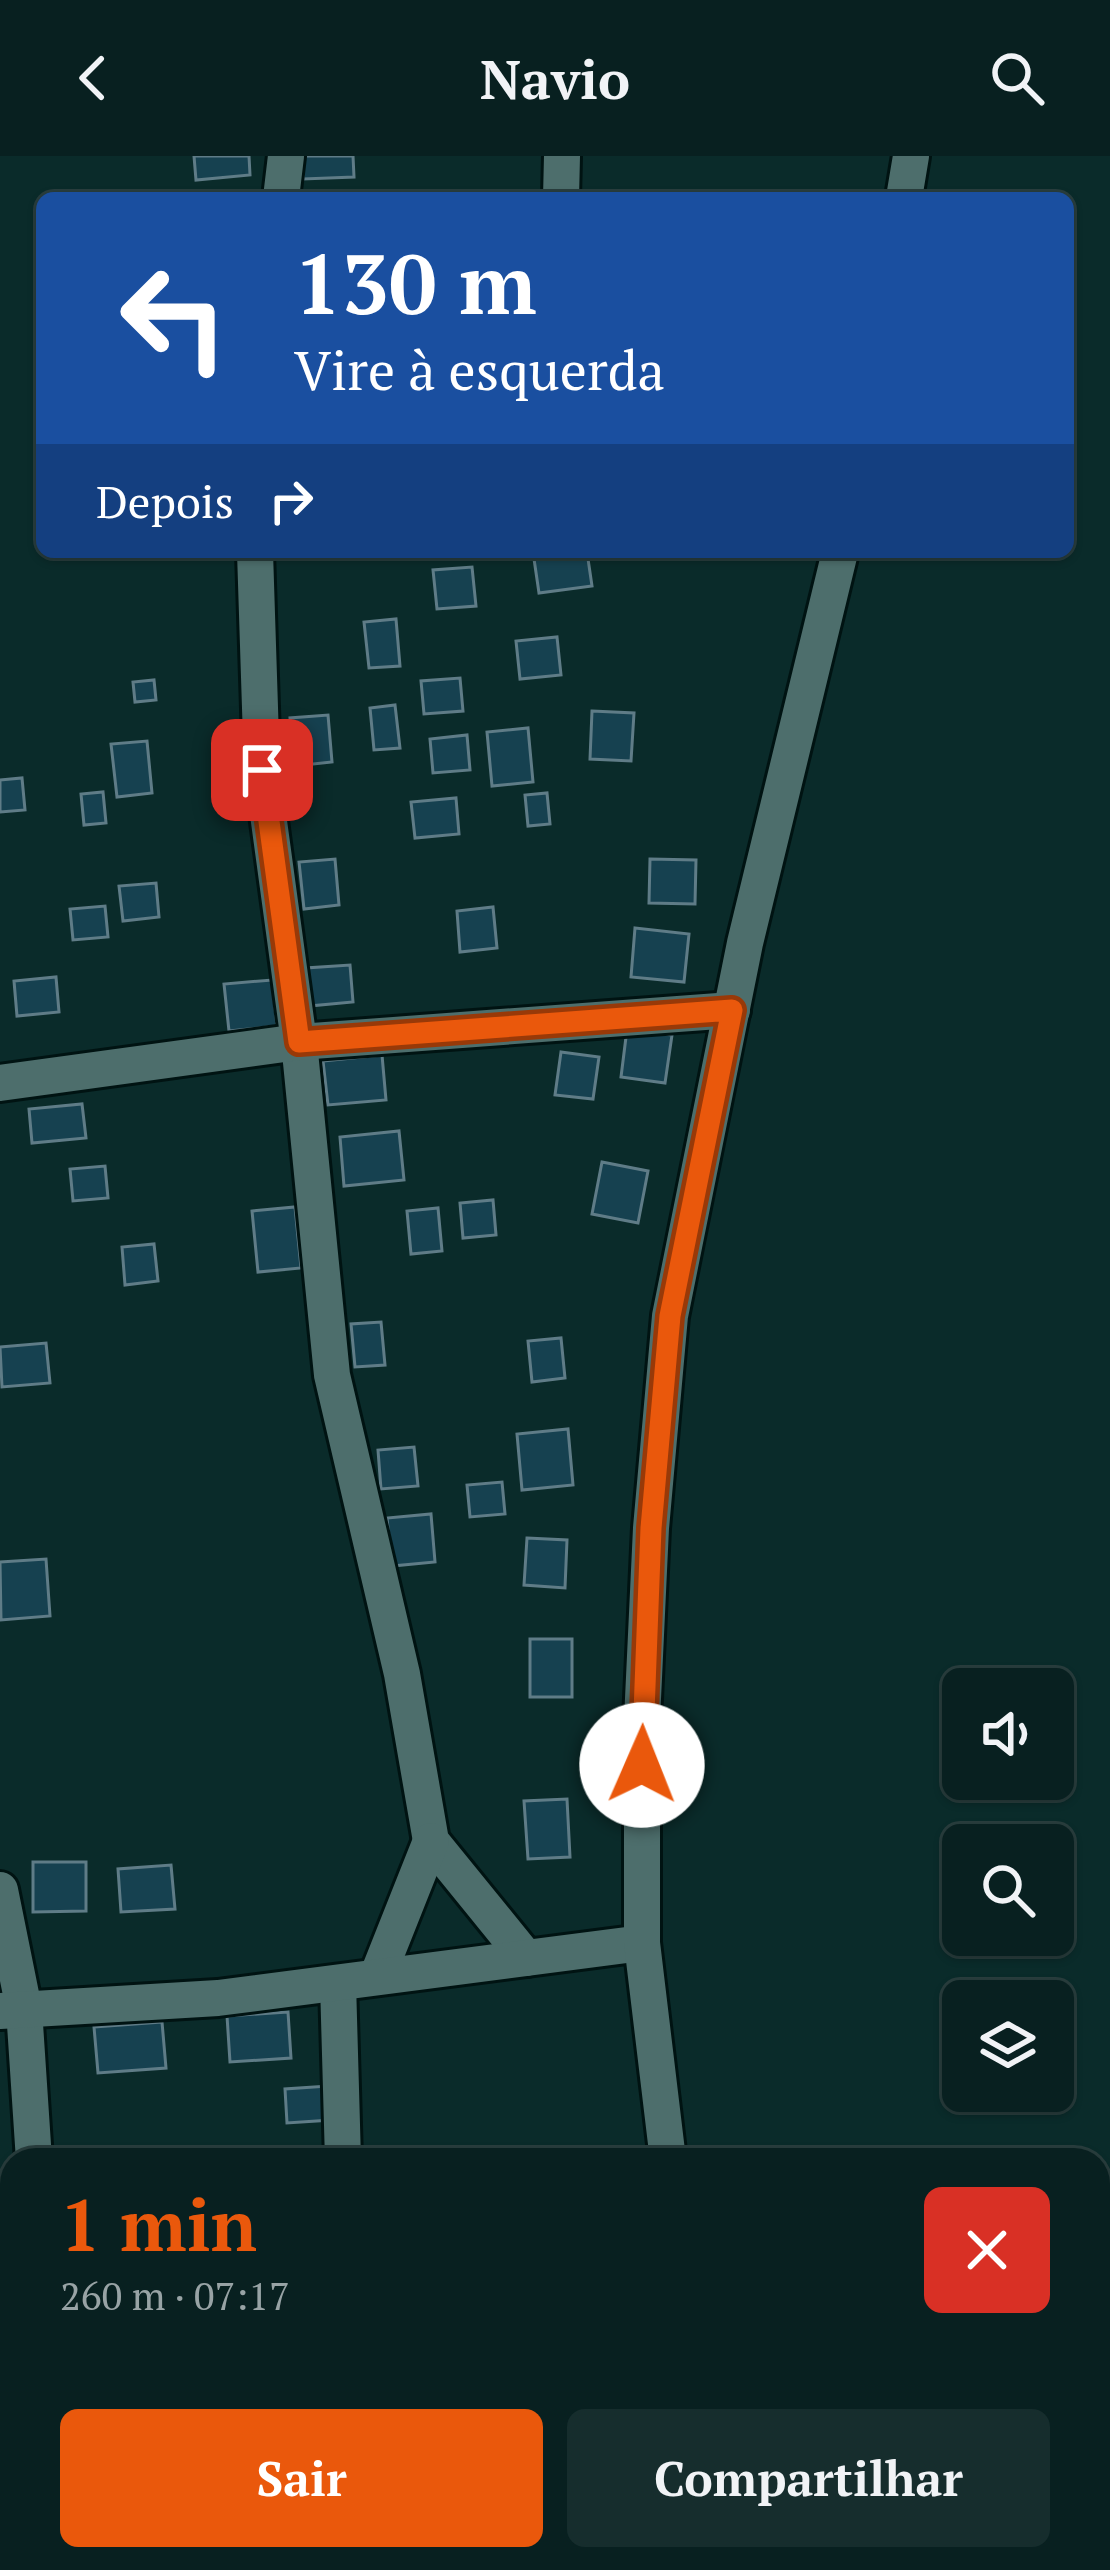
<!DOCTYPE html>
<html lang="pt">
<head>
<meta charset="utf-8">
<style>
  :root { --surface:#082020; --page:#162d2d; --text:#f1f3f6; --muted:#98a3a5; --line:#293e3e; --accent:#ea580c }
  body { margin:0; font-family:"PT Serif",serif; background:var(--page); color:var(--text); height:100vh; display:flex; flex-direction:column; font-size:45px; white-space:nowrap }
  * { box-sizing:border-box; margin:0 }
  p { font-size:39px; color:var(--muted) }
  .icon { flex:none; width:66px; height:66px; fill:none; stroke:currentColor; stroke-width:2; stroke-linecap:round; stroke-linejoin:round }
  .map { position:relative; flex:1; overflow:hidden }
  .panel { position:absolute; left:0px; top:1992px; width:1110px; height:423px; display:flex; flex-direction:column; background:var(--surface); border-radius:36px 36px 0 0; box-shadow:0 3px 9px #0004,0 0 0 3px var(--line) }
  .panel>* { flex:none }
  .banner { position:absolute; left:36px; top:36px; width:1038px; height:366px; border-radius:18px; box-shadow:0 3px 9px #0004,0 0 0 3px var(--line); background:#1a4fa0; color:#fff; overflow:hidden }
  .fabs { position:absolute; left:942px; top:1512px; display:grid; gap:24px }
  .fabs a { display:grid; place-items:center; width:132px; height:132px; border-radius:18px; background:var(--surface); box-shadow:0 3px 9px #0004,0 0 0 3px var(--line); font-size:60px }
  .pin { position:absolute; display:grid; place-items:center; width:102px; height:102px; color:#fff; margin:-51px; border-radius:24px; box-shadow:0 6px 18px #0006 }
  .me { position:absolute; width:132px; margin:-66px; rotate:1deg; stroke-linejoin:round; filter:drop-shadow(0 0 9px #0008) }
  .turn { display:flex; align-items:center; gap:42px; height:252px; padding:0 60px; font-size:54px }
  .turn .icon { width:156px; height:156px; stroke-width:2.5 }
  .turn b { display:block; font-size:84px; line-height:102px }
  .then { display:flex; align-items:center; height:114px; padding:0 60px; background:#0003; gap:24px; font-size:45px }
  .round { display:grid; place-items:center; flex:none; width:126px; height:126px; border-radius:18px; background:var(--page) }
  .summary { display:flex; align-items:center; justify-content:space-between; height:204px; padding:0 60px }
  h1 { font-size:72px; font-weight:800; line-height:90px; color:var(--accent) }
  .action { display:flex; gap:24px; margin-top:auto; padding:24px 60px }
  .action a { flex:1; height:138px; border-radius:18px; background:var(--accent); color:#fff; font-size:48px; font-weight:800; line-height:138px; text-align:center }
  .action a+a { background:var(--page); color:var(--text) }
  header { display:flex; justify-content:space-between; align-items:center; height:156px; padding:0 60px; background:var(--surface); font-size:54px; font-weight:800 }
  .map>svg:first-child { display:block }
  .building { fill:#164150; stroke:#5f7c87; stroke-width:3 }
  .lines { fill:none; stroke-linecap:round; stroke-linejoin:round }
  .minor-casing { stroke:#001312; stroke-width:42 }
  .minor { stroke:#4d6e6c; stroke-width:36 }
  .route-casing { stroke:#983908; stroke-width:30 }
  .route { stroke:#ea580c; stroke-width:21 }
</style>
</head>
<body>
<header><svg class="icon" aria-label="back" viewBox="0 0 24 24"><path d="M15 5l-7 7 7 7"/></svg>Navio<svg class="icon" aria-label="search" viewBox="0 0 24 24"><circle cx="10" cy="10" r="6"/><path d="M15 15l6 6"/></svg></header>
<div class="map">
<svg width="1110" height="2414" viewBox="0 0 1110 2414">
  <rect width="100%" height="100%" fill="#0a2b2a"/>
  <g class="building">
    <path d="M194 0H249L250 19 196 24Z"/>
    <path d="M302 0H353L354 21 303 23Z"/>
    <path d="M533 396H587L592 430 539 437Z"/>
    <path d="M472 411 476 450 437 453 433 414Z"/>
    <path d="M396 463 400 510 369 512 364 466Z"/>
    <path d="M557 481 561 519 520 523 516 485Z"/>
    <path d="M460 522 463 555 424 558 421 525Z"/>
    <path d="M154 524 156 544 135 546 133 526Z"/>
    <path d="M395 549 400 592 374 594 370 552Z"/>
    <path d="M592 555 634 557 631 605 590 603Z"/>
    <path d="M328 559 332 606 294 610 290 562Z"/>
    <path d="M528 572 533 626 492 630 487 576Z"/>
    <path d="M467 579 470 614 433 617 430 583Z"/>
    <path d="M147 585 152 637 117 641 111 588Z"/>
    <path d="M22 622 25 654 0 656V624Z"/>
    <path d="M103 636 106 667 84 669 81 638Z"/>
    <path d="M547 637 550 668 528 670 525 639Z"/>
    <path d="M456 642 459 678 415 682 411 646Z"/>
    <path d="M335 703 339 749 304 753 299 706Z"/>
    <path d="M650 703 696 704 695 748 649 747Z"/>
    <path d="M156 727 159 761 123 765 119 730Z"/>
    <path d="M105 750 108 781 73 784 70 753Z"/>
    <path d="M493 751 497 792 460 796 457 755Z"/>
    <path d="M635 772 689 778 684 826 631 821Z"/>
    <path d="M350 809 353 846 309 850 306 812Z"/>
    <path d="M56 821 59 856 17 860 14 825Z"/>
    <path d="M272 824 277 870 229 875 224 828Z"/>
    <path d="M627 873 672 879 665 927 621 921Z"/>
    <path d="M561 896 599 901 593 943 555 939Z"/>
    <path d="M382 899 386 944 328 949 323 905Z"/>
    <path d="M82 948 86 982 32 987 29 953Z"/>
    <path d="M399 975 404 1024 344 1030 340 981Z"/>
    <path d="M602 1006 648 1015 638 1067 592 1058Z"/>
    <path d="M105 1010 108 1042 73 1045 70 1013Z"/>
    <path d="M493 1044 496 1079 463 1082 460 1047Z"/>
    <path d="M295 1051 301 1112 258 1116 252 1055Z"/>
    <path d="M438 1052 442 1095 411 1098 407 1055Z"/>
    <path d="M154 1088 158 1125 125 1129 122 1091Z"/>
    <path d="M381 1166 385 1209 355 1211 351 1168Z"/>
    <path d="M561 1182 565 1222 532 1226 528 1185Z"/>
    <path d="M46 1187 50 1227 2 1231 0 1191Z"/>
    <path d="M568 1273 573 1329 522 1334 517 1278Z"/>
    <path d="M414 1291 418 1330 381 1333 378 1294Z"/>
    <path d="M502 1326 505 1358 470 1361 467 1329Z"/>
    <path d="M431 1358 435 1406 392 1410 387 1362Z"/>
    <path d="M527 1382 567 1384 565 1432 524 1429Z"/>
    <path d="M46 1403 50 1460 1 1464 0 1406Z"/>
    <rect x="530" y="1483" width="42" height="58"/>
    <path d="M567 1643 570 1701 528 1703 524 1645Z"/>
    <path d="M33 1706H86V1755L33 1756Z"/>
    <path d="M171 1709 175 1753 121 1756 118 1713Z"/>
    <path d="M288 1856 291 1902 230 1906 227 1860Z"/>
    <path d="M162 1866 166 1912 98 1917 94 1871Z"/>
    <path d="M328 1930 331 1964 287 1967 285 1933Z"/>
    <path d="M260 2403H308L309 2414H260Z"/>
  </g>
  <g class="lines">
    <defs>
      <g id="minor">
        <path d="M281 42 286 0"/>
        <path d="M561 42 562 0"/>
        <path d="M904 42 911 0"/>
        <path d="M255 396 262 614 299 886 332 1219 402 1518 431 1685 526 1802"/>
        <path d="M0 927 299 886 732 854"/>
        <path d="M0 1734 24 1853 34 2004"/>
        <path d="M377 1821 431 1685"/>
        <path d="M338 1827 343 2004"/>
        <path d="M0 1855 218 1842 642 1787"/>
        <path d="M668 2004 642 1787V1564L651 1372 670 1160 745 787 840 396"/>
        <path d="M0 2261 12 2260"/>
        <path d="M1098 2393 1110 2391"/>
        <path d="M758 2403 760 2414"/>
        <path d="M352 2414V2403"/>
        <path d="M942 2414 1023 2403"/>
      </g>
    </defs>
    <use href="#minor" class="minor-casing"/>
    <use href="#minor" class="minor"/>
  </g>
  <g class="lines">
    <defs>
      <path id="route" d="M262 614 299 886 732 854 670 1160 651 1372 642 1609"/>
    </defs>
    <use href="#route" class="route-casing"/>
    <use href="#route" class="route"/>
  </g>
</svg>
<div class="fabs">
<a><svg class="icon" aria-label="sound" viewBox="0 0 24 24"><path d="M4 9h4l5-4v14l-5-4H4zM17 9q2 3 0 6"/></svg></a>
<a><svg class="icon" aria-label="search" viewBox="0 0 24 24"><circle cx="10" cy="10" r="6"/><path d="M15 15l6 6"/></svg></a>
<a><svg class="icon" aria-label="layers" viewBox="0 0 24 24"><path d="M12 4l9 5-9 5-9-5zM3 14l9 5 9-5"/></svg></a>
</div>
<div class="pin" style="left:262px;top:614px;background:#d93025"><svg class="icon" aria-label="arrive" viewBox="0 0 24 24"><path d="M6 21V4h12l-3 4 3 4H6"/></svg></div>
<svg class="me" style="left:642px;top:1609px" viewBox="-20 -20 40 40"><circle r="19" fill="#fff"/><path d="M0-13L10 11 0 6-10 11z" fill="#ea580c"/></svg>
<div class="banner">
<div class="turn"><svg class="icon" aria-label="left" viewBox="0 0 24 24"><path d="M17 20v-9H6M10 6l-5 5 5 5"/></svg><div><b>130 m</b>Vire à esquerda</div></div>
<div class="then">Depois<svg class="icon" aria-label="right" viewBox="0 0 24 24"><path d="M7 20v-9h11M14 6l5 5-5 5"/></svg></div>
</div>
<section class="panel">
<div class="summary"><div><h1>1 min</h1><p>260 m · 07:17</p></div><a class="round" style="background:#d93025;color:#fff"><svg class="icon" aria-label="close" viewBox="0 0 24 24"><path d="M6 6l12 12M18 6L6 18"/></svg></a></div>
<div class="action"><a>Sair</a><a>Compartilhar</a></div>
</section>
</div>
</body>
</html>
